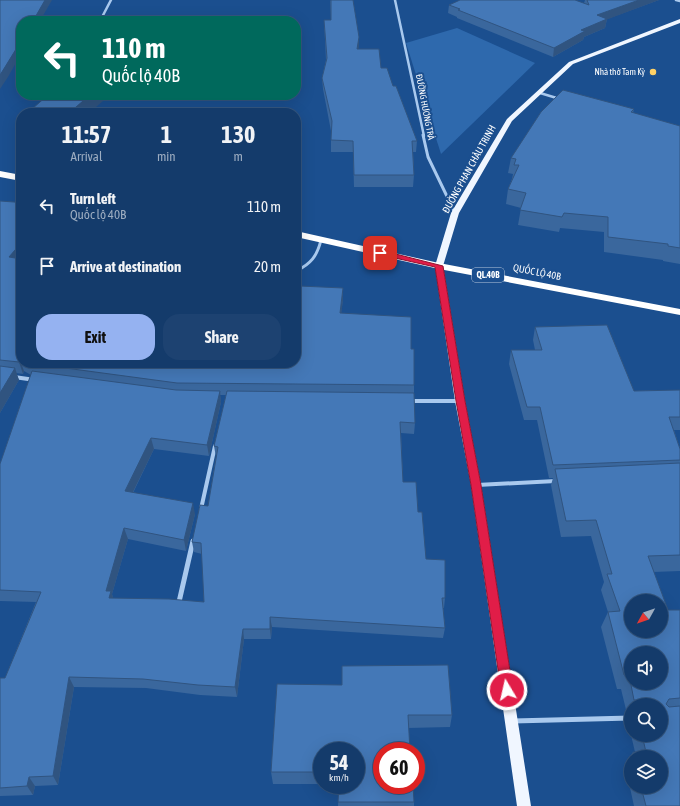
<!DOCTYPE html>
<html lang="en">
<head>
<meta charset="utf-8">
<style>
  :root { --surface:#143b6b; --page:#1d4271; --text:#f1f3f6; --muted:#9dadc1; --line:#33557e; --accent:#95b2f1 }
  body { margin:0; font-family:"Asap Condensed",sans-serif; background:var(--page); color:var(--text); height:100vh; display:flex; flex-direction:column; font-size:15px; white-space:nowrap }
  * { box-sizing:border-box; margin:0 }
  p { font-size:13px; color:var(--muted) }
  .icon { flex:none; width:22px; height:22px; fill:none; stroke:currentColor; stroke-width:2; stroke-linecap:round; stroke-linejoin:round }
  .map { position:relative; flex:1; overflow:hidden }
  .sheet { position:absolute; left:16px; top:108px; width:285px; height:260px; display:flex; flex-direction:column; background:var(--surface); border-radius:16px; box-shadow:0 4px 16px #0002,0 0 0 1px var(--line) }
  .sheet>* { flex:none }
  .banner { position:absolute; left:16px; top:16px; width:285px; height:84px; border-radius:16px; box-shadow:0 4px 16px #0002,0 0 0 1px var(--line); background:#00695c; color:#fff; overflow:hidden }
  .needle { width:26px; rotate:230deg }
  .fabs { position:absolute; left:624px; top:594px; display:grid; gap:8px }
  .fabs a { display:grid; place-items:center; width:44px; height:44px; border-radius:50%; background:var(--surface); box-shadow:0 4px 16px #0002,0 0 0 1px var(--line); font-size:20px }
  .speed { position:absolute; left:313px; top:742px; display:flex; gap:8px; font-size:20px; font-weight:700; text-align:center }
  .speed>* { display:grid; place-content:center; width:52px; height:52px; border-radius:50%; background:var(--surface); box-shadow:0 4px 16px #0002,0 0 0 1px var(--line); line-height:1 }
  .speed small { font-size:10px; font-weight:400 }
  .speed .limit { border:6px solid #d22; background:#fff; color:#111 }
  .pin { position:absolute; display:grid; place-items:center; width:34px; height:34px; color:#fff; margin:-17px; border-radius:8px; box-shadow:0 2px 6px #0006 }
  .me { position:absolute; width:44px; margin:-22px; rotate:351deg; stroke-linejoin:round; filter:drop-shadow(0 0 3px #0008) }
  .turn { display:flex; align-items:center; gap:14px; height:84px; padding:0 20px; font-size:18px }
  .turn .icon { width:52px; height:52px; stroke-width:2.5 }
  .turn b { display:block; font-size:28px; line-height:34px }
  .eta { display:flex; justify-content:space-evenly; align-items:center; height:68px; text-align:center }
  .eta b { font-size:24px; font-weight:700; line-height:28px }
  .cta { display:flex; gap:8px; margin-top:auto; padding:8px 20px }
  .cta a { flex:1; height:46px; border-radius:16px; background:var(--accent); color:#111; font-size:16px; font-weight:700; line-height:46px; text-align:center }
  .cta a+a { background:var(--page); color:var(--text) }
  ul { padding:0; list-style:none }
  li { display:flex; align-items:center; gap:12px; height:60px; padding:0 20px }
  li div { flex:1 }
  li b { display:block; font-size:15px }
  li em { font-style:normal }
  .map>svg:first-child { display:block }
  .green { fill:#2e69ad }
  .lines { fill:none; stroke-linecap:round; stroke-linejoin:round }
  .street-far3 { stroke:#a9c9ee; stroke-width:2.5 }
  .street-far2 { stroke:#a9c9ee; stroke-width:3 }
  .street-far1 { stroke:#a9c9ee; stroke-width:4 }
  .street { stroke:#a9c9ee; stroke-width:5 }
  .primary { fill:#f0f6ff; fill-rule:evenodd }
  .highway { fill:#fff; fill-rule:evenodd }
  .wall { fill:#3a679d; fill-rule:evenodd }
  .shaded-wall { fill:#305480 }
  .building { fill:#4478b7; stroke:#305480; fill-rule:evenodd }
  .route { fill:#e11d48; stroke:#92132f }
  .poi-dot { fill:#ffd166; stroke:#1b4f8f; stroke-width:1.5 }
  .labels { text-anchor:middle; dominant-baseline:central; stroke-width:4; stroke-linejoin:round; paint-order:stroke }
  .far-poi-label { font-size:9px; fill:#fff; stroke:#1b4f8f; text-anchor:end }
  .far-street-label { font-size:9px; fill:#fff; stroke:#1b4f8f }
  .shield { fill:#1b4f8f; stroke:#bbcadd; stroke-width:1 }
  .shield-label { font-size:9px; font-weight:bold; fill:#fff }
  .street-label { font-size:10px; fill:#fff; stroke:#1b4f8f }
</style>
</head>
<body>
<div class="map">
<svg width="680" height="806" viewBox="0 0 680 806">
  <rect width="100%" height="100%" fill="#1b4f8f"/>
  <path class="green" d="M457 28 535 63 441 154 406 43Z"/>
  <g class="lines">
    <g class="street-far3">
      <path d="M395 0 424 136"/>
      <path d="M676 0 680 1"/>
      <path d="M100 21 111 0"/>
      <path d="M540 93 560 99"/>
    </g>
    <g class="street-far2">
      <path d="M423 135 428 157 455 213"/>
      <path d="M296 271C311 264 317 256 321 240"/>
    </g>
    <g class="street-far1">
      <path d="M14 377 35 380"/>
      <path d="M411 401H460"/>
      <path d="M477 485 556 481"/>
      <path d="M201 509 215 446"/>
    </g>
    <g class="street">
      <path d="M179 602 193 541"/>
      <path d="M513 721 631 718"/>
    </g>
    <path class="primary" d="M680 19V23L573 64 512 121 459 213 443 266 465 401 481 485 531 806H517L471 485 455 401 435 266 451 213 507 119 569 62Z"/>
    <g class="highway">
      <path d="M0 171 21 175V181L0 177Z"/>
      <path d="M296 231 439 263 680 309V315L439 269 296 237Z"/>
    </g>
  </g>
  <g class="wall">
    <path d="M330 0 359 37 358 49 381 68 393 86 417 141 416 152H413L414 175 413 187H354L353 152H331V131L323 89 322 78 326 60 324 20H331Z"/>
    <path d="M585 0H659L607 19 605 28 584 37 583 40 553 57 457 18V17L448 13 449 5 584 3Z"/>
    <path d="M32 109 89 113H33Z"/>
    <path d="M634 109 633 113 680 126V264L663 261V260L604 252V232L560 228 559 232 518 225 521 208 506 204 508 189 512 179 513 174 508 173 511 158Z"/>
    <path d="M0 201 21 203V363H296L298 297 343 288V300L341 313 411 349 414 385V393L415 423 414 434 401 433 403 482 418 512 426 559 445 598 444 608H443L445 628 443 638 272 627 271 639H244L237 697 200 695 146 688 74 687 58 785 35 786 33 795 0 796V678H5L36 602 0 601V464L31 375 24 371 23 374 16 373 19 380 0 413ZM220 395H226L214 446 216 457 208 506 192 542 194 552 202 554 204 602 113 598 112 594 128 539 186 551 195 514 133 493 154 449 209 456 221 402Z"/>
    <path d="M535 327 634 391 680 390V430H674L680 449V571L653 572 668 610H680V806H634L625 765 633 752H635L631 735H661V705H631V714H627L621 689H617L601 627 608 612 601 590 604 582 591 536 561 537 551 485 553 478H549L537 420H524L509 364 511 350H535L533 340ZM631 757H661V787H631Z"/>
    <path d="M342 666 452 715 450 727 408 728 414 802V806H338L339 785H356L322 751V784H273L271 772 342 685Z"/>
    <path d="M631 717V734L628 722Z"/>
  </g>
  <g class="shaded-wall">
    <path d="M45 0H52L40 21H33Z"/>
    <path d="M639 0H659L595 24 597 15Z"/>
    <path d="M607 19 605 28 584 37 583 40 553 57 554 48 581 30Z"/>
    <path d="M359 37V47L357 60V49Z"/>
    <path d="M21 41V54L8 77 0 89V75Z"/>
    <path d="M90 95H110L89 113H69Z"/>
    <path d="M21 243V259L9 257Z"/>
    <path d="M343 288V300L340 325V313Z"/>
    <path d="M20 360 24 371 23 374 19 362Z"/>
    <path d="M15 368 19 380 0 413V393Z"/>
    <path d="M220 391 221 402 209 456 207 445Z"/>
    <path d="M151 438 154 449 128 502 125 491Z"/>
    <path d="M193 503 195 514 186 551 184 540Z"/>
    <path d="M124 528 128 539 112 594 114 601 112 608 106 591Z"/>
    <path d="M270 617 272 627 271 639 270 629Z"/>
    <path d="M243 629 244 639 237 697 235 687Z"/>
    <path d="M69 677 74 687 58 785 53 776Z"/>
    <path d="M29 777 35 786 33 795 27 786Z"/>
  </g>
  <g class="building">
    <path d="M0 0H45L33 21H21V41L5 67 0 75Z"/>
    <path d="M331 0H353L359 37 357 49H379L381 68H387L393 86H396L417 141H412L414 175H354L353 141 331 140 332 121 322 78 327 58 324 20H331Z"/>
    <path d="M460 0H575L589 5 587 0H639L597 15 607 19 581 30 585 31 554 48 458 10 460 9 449 5Z"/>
    <path d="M563 90 634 109 631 112 680 126V248L668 246V244L608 237V217L564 213 562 217 520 210 526 193 508 189 519 165H514L516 159 511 158 541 112Z"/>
    <path d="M48 95H90L69 113H57L32 109Z"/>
    <path d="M0 201 14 202 21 203V243L9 257 21 259V360H20L19 362 0 360Z"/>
    <path d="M300 286 343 288 340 313 411 317V349H414V385L177 383 28 363H296V297H298Z"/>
    <path d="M607 325 634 391 680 390V417H669L680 449V460L553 465 540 407H527L511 350H542L535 327Z"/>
    <path d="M0 366 15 368 0 393Z"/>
    <path d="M32 371 176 390 220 391 207 445 151 438 125 491 193 503 184 540 124 528 106 591H111L109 598 169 599 204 602 201 543 192 542 200 505 208 506 218 447 214 446 227 391 414 393 415 423 400 422 403 482H416L418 512H422L426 559 445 560V598H442L445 628 270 617V629H243L235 687 198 685 143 679 69 677 53 776 29 777 27 786 0 788V678H5L41 592 0 590V464Z"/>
    <path d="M680 463V555L648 556 668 610H680V698L669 699 666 704 669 707 680 706V806H646L641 787H661V757H634L633 752H646L642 735H661V705H642L643 703 640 700H634L629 675H624L608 612 620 611 607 574H612L596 520 566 521 555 469ZM631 601H661V631H631ZM631 653H661V683H631Z"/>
    <path d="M448 665 452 715H408L410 751H382V785H413L414 802H338L339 785H356V751H322V772H271L277 684 342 685V666Z"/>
  </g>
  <path class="route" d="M380 250 443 266 465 401 481 485 513 690 511 694 507 695 502 694 501 690 471 485 456 401 435 267 377 254V251Z"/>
  <circle class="poi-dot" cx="653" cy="72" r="4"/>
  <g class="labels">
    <g class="far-poi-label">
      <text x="645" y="72">Nhà thờ Tam Kỳ</text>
    </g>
    <g class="far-street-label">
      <text transform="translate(425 107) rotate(79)">ĐƯỜNG HƯƠNG TRÀ</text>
    </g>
    <rect class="shield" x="472" y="268" width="32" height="14" rx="3"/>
    <g class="shield-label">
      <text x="488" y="275">QL.40B</text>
    </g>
    <g class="street-label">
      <text transform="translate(469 169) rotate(-61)">ĐƯỜNG PHAN CHÂU TRINH</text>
      <text transform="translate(537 272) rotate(11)">QUỐC LỘ 40B</text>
    </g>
  </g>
</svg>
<div class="fabs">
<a><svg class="needle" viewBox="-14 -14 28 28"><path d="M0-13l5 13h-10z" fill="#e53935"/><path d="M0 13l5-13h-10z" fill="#9dadc1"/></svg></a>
<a><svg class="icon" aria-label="sound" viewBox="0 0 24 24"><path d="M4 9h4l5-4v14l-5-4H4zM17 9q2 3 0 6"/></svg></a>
<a><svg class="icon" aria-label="search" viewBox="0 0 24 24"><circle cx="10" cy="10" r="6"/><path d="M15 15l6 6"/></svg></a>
<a><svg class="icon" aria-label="layers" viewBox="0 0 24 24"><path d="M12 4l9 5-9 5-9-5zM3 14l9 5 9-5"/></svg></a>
</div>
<div class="speed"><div>54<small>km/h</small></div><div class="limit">60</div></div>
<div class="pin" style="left:380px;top:253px;background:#d93025"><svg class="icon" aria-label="arrive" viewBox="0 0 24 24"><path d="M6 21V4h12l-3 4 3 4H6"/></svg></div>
<svg class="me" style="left:507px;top:690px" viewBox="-20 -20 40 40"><circle r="17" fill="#e11d48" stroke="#fff" stroke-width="3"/><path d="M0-11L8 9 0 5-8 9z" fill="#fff"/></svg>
<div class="banner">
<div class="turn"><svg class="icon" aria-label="left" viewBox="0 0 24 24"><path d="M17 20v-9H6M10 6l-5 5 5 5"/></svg><div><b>110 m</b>Quốc lộ 40B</div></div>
</div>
<section class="sheet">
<div class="eta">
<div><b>11:57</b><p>Arrival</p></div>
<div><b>1</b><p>min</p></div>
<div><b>130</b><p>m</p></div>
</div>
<ul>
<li><svg class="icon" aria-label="left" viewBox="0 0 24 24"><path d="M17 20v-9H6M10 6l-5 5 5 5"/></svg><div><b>Turn left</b><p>Quốc lộ 40B</p></div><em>110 m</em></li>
<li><svg class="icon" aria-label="arrive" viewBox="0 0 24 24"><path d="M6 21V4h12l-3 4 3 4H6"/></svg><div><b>Arrive at destination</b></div><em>20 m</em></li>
</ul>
<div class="cta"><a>Exit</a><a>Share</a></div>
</section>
</div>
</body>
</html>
